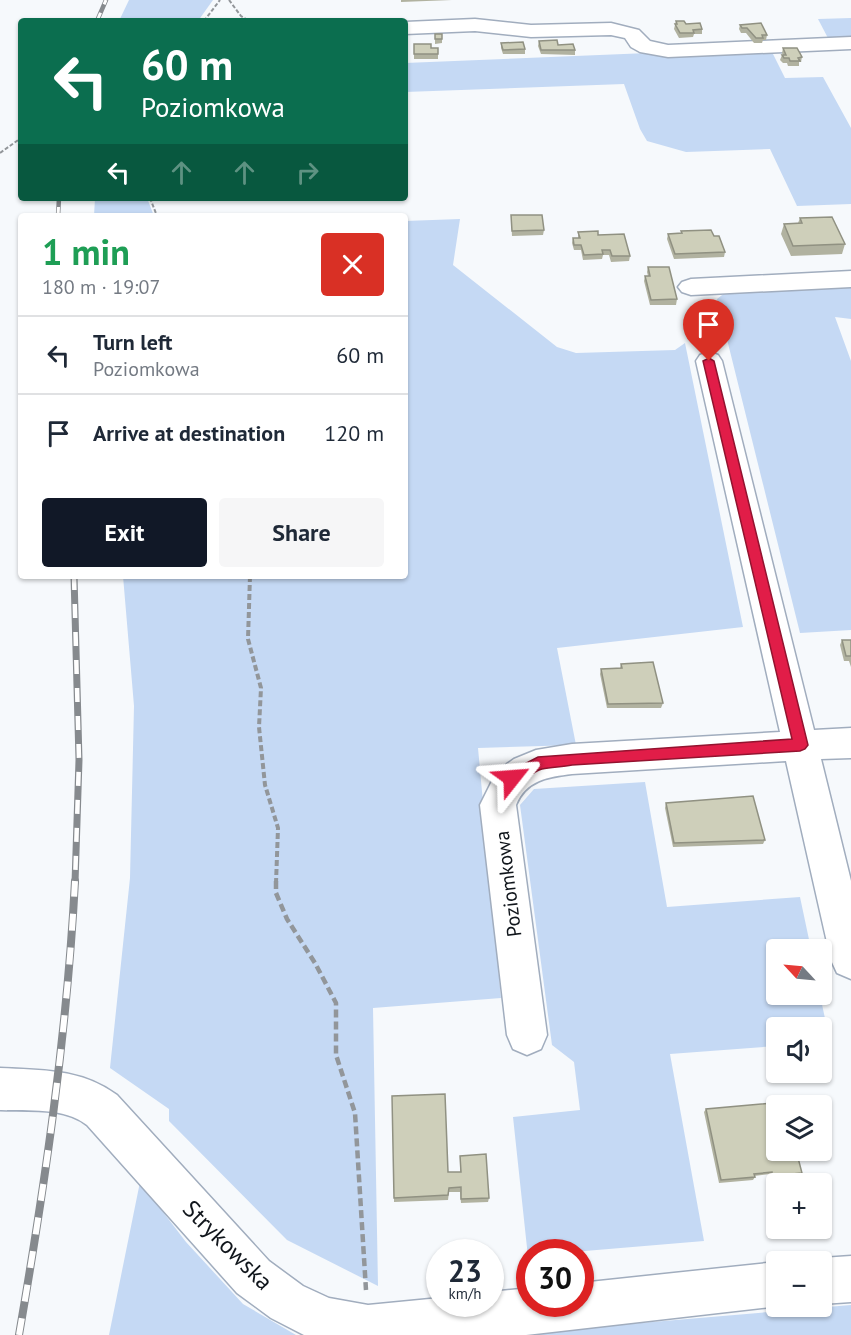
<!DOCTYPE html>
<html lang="en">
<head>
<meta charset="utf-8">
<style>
  :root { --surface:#fff; --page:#f6f6f7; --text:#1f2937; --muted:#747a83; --line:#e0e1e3; --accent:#111827 }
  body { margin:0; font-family:"PT Sans",sans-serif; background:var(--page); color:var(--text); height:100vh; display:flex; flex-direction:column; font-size:22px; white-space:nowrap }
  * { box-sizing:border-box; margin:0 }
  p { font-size:20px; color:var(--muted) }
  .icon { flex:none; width:33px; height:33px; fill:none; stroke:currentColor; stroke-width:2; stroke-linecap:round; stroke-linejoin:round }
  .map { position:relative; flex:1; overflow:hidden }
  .panel { position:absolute; left:18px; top:213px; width:390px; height:366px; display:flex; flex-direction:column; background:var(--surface); border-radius:6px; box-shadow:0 2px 4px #0004 }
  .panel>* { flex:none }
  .guide { position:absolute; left:18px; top:18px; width:390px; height:183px; border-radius:6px; box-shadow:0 2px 4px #0004; background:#0b6e4f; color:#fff; overflow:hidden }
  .needle { width:39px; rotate:296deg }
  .tools { position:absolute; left:766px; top:939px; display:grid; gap:12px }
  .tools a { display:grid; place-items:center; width:66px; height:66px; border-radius:6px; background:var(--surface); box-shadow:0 2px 4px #0004; font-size:30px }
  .speed { position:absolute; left:426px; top:1239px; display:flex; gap:12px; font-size:30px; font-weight:700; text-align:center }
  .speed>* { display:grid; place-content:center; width:78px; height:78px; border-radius:50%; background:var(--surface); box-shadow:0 2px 4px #0004; line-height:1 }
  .speed small { font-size:15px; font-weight:400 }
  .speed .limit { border:9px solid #d22; background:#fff; color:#111 }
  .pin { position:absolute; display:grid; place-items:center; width:51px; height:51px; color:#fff; margin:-62px -26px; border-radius:50% 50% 50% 0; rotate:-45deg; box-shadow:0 0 6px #0007 }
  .pin .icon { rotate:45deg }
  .me { position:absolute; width:66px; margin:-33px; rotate:62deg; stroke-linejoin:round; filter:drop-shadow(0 0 4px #0008) }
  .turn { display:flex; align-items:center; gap:21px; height:126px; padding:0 24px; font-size:27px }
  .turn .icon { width:78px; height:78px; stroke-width:2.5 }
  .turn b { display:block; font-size:42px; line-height:51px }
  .lanes { display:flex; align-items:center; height:57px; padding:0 24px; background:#0003; justify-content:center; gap:30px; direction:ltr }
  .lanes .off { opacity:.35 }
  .round { display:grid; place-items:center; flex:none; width:63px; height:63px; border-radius:6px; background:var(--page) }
  .head { display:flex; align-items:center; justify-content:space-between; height:102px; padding:0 24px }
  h1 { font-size:36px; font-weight:700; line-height:45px; color:#1e9e55 }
  .primary-button { display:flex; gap:12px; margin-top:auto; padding:12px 24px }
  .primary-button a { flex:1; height:69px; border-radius:6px; background:var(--accent); color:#fff; font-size:24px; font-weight:700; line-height:69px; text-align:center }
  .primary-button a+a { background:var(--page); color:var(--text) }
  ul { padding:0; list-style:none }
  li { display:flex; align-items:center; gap:18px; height:78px; padding:0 24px; border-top:2px solid var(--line) }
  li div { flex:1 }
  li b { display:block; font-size:22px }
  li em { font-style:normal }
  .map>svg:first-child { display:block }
  .green { fill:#c5d9f4 }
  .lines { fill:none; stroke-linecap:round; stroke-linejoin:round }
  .minor-casing { stroke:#a1adbe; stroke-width:3 }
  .path-far2 { stroke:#92969a; stroke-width:2; stroke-dasharray:4 2; stroke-linecap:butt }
  .path-far1 { stroke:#92969a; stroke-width:4; stroke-dasharray:6 3; stroke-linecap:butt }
  .path { stroke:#92969a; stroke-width:4.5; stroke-dasharray:8 4; stroke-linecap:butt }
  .minor { fill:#fff; fill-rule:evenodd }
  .rail-far2-casing { stroke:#868a8e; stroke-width:4.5 }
  .rail-far1-casing { stroke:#868a8e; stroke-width:7 }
  .rail-casing { stroke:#868a8e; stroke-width:8 }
  .rail-far2 { stroke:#fff; stroke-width:3; stroke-dasharray:9; stroke-linecap:butt }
  .rail-far1 { stroke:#fff; stroke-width:4.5; stroke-dasharray:14; stroke-linecap:butt }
  .rail { stroke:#fff; stroke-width:6; stroke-dasharray:17; stroke-linecap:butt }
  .wall { fill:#b1b2a0 }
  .building { fill:#cecfba; stroke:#909182; stroke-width:1.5 }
  .route { fill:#e11d48; stroke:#92132f; stroke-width:1.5 }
  .labels { text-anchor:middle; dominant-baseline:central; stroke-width:5; stroke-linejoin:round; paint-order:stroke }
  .street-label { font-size:20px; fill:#10151b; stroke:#fff }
  .near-street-label { font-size:24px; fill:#10151b; stroke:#fff }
</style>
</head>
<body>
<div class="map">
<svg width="851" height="1335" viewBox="0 0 851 1335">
  <rect width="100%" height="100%" fill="#f6f9fc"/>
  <g class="green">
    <path d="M129 0H213L198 21H119Z"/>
    <path d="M851 18V40H829L818 19Z"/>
    <path d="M770 48 785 78 823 77 851 128V204L797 206 770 149 686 152 647 141 640 129 624 84 405 92V63Z"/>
    <path d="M95 198H147L154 216H94Z"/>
    <path d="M460 219 453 265 557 347 576 353 675 350 685 343 743 627 557 648 576 745 478 748 501 998 373 1008 378 1286 287 1240 169 1121V1109L110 1068 130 878 134 706 123 576H405V221Z"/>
    <path d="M851 287V319L835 317 851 361V630L800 633 717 299 726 292Z"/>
    <path d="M645 782 667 907 800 897 811 949 777 950V994L820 995 830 1042H822V1028H777V1046L670 1054 704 1241 573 1252H530L528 1257 513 1117 580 1110 574 1062 552 1045 520 805 534 789Z"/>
    <path d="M140 1182 186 1242 243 1304 296 1335H109Z"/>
    <path d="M851 1305V1335H498Z"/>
  </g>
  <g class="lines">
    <defs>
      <g id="minor">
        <path d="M475 19 531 25 611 23 639 30 650 41 668 45 851 37V49L668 57 640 52 631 47 625 38 611 35 531 37 475 31 405 34V22Z"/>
        <path d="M851 271V287L691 295 682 292 678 287 682 282 691 279Z"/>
        <path d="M709 352 718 355 722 361 814 730 851 728V758L821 759 851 881V979L837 973 831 960 786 761 572 774C548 777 526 780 516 805L547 1035 541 1049 527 1055 513 1049 507 1035 480 805 497 771 514 759 536 750 572 744 780 732 696 361 700 355Z"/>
        <path d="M0 1068C42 1070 82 1069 117 1095L269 1261 303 1286 329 1298 368 1305 440 1298V1304H490V1292L530 1288V1304H580V1283L777 1262V1306H780L526 1335H304L271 1318 237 1293 87 1125C64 1107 28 1111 0 1110Z"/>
        <path d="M851 1256V1302L822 1304V1262H814L822 1258Z"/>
      </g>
    </defs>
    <use href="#minor" class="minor-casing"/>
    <g class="path-far2">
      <path d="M229 0 241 16 249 21"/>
      <path d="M204 21 220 0"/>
      <path d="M0 153 21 138"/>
      <path d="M150 198 157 216"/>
    </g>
    <path class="path-far1" d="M250 576 248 639 261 688 259 727 265 785 278 828 276 883"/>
    <path class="path" d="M276 881V893L287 919 315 963 336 1003V1055L355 1113 366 1290"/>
    <use href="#minor" class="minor"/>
    <defs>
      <g id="rail-far2">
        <path d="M97 21 106 0"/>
        <path d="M58 216 59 198"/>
      </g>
      <path id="rail-far1" d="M74 576 79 760 75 883"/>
      <path id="rail" d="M19 1335C45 1184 67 1034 75 881"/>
    </defs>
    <use href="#rail-far2" class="rail-far2-casing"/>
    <use href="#rail-far1" class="rail-far1-casing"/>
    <use href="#rail" class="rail-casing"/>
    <use href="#rail-far2" class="rail-far2"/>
    <use href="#rail-far1" class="rail-far1"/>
    <use href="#rail" class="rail"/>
  </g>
  <g class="wall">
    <path d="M401 0H452L401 2Z"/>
    <path d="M676 21 702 29V34H694L693 37 679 38 674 29Z"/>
    <path d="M740 25 767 35 766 40H763L762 43H754L746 33H741L739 29Z"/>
    <path d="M435 34H442V43L435 44Z"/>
    <path d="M539 41 558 45 575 50V55L541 54 538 46Z"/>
    <path d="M501 43 525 49V54H503L501 48Z"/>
    <path d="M414 44 431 48H438V59H414Z"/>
    <path d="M783 48 802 57 801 62H799V66H788L787 63H783L780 60 782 55H783L782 53Z"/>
    <path d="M511 215 544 230 543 235 512 236Z"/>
    <path d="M800 218 845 244 842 254 791 256 781 234 784 224 798 223Z"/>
    <path d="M681 231 714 236 725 252 724 257 674 259 667 239 668 234 681 233Z"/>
    <path d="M578 232 598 235 630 256 629 261 611 262 609 255H603L602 259 583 260 581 250H574L572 243 573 238H578Z"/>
    <path d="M648 267 677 299 676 305H650L644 281 645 276H648L647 272Z"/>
    <path d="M842 640H851V667L849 661H844L840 645Z"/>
    <path d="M621 664 663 703 661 708H607L600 674 601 669 620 668Z"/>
    <path d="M666 803 765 840 763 844 673 847 665 808Z"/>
    <path d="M706 1109 802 1173 799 1175 770 1178V1174L754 1176 755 1177 753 1180 719 1183 704 1112Z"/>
    <path d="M460 1156 489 1198 488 1202 461 1203 460 1192H449L448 1200 394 1202V1198L448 1172H460Z"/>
  </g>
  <g class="building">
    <path d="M676 21H684L686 24 700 23 702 29 693 30 694 33H680L675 24H677Z"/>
    <path d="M761 23 767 35H762L763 38H756L747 28H742L740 25Z"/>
    <rect x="435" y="34" width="7" height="5"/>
    <path d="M557 40 558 45 573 44 575 50H541L539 41Z"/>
    <path d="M523 42 525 49 503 50 501 43Z"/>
    <path d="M414 44H431V48H438V54H414Z"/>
    <path d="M783 48H797L802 57 798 58 800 61H790L789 58H784L782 55H786Z"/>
    <path d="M511 215H542L544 230 512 231Z"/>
    <path d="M832 217 845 244 793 246 784 224 802 223 800 218Z"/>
    <path d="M711 230 714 236H719L725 252 675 254 668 234 682 233 681 231Z"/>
    <path d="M598 231V235L624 234 630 256H612L610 250H602L603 254 584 255 581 245H574L573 238H580L578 232Z"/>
    <path d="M648 267H669L677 299 651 300 645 276H650Z"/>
    <path d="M842 640H851V656H846Z"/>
    <path d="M653 662 663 703 608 704 601 669 622 668 621 664Z"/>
    <path d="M753 796 765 840 674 843 666 803Z"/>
    <path d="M445 1094 448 1172H461L460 1156 486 1154 489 1198 461 1199V1187L449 1188 448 1195 394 1198 392 1096Z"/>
    <path d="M783 1102 784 1106H777V1150H796L802 1173 772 1176V1172L754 1174 755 1177 721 1180 706 1109Z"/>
  </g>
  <path class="route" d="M709 358 714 361 808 745 805 749 800 751 572 765C562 767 552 767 542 769 531 772 519 787 507 782L505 778 507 773 538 757 792 739 703 361Z"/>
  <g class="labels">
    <g class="street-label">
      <text transform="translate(508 884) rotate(-97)">Poziomkowa</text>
    </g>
    <g class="near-street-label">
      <text transform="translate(228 1245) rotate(45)">Strykowska</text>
    </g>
  </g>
</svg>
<div class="tools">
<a><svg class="needle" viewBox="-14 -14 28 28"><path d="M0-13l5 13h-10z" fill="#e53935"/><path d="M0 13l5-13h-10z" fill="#747a83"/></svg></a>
<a><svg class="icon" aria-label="sound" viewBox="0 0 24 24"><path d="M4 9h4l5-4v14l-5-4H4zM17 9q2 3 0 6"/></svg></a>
<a><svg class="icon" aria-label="layers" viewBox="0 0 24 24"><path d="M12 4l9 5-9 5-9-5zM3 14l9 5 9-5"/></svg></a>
<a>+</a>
<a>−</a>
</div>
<div class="speed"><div>23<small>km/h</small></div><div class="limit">30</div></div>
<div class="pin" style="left:709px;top:361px;background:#d93025"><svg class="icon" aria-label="arrive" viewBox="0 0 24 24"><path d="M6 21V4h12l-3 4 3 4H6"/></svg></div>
<svg class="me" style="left:512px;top:778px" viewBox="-20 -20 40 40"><path d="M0-17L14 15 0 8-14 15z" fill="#e11d48" stroke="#fff" stroke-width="4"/></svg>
<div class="guide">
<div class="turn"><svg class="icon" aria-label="left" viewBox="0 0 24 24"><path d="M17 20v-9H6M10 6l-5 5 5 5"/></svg><div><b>60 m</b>Poziomkowa</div></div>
<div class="lanes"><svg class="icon" aria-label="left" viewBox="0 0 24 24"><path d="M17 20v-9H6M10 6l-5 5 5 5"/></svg><svg class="icon off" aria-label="ahead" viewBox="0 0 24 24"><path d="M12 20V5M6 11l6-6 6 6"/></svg><svg class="icon off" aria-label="ahead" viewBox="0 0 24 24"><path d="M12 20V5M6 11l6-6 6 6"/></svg><svg class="icon off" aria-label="right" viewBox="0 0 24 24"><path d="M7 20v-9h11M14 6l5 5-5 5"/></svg></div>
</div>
<section class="panel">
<div class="head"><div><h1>1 min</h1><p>180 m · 19:07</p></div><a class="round" style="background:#d93025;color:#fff"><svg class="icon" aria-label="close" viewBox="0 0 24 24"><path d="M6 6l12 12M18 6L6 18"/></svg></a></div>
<ul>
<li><svg class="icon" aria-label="left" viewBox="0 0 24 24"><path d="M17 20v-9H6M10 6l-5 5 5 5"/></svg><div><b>Turn left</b><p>Poziomkowa</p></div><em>60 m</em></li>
<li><svg class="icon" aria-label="arrive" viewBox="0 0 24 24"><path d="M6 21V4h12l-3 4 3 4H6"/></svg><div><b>Arrive at destination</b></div><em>120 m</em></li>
</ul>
<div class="primary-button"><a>Exit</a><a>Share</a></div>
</section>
</div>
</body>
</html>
